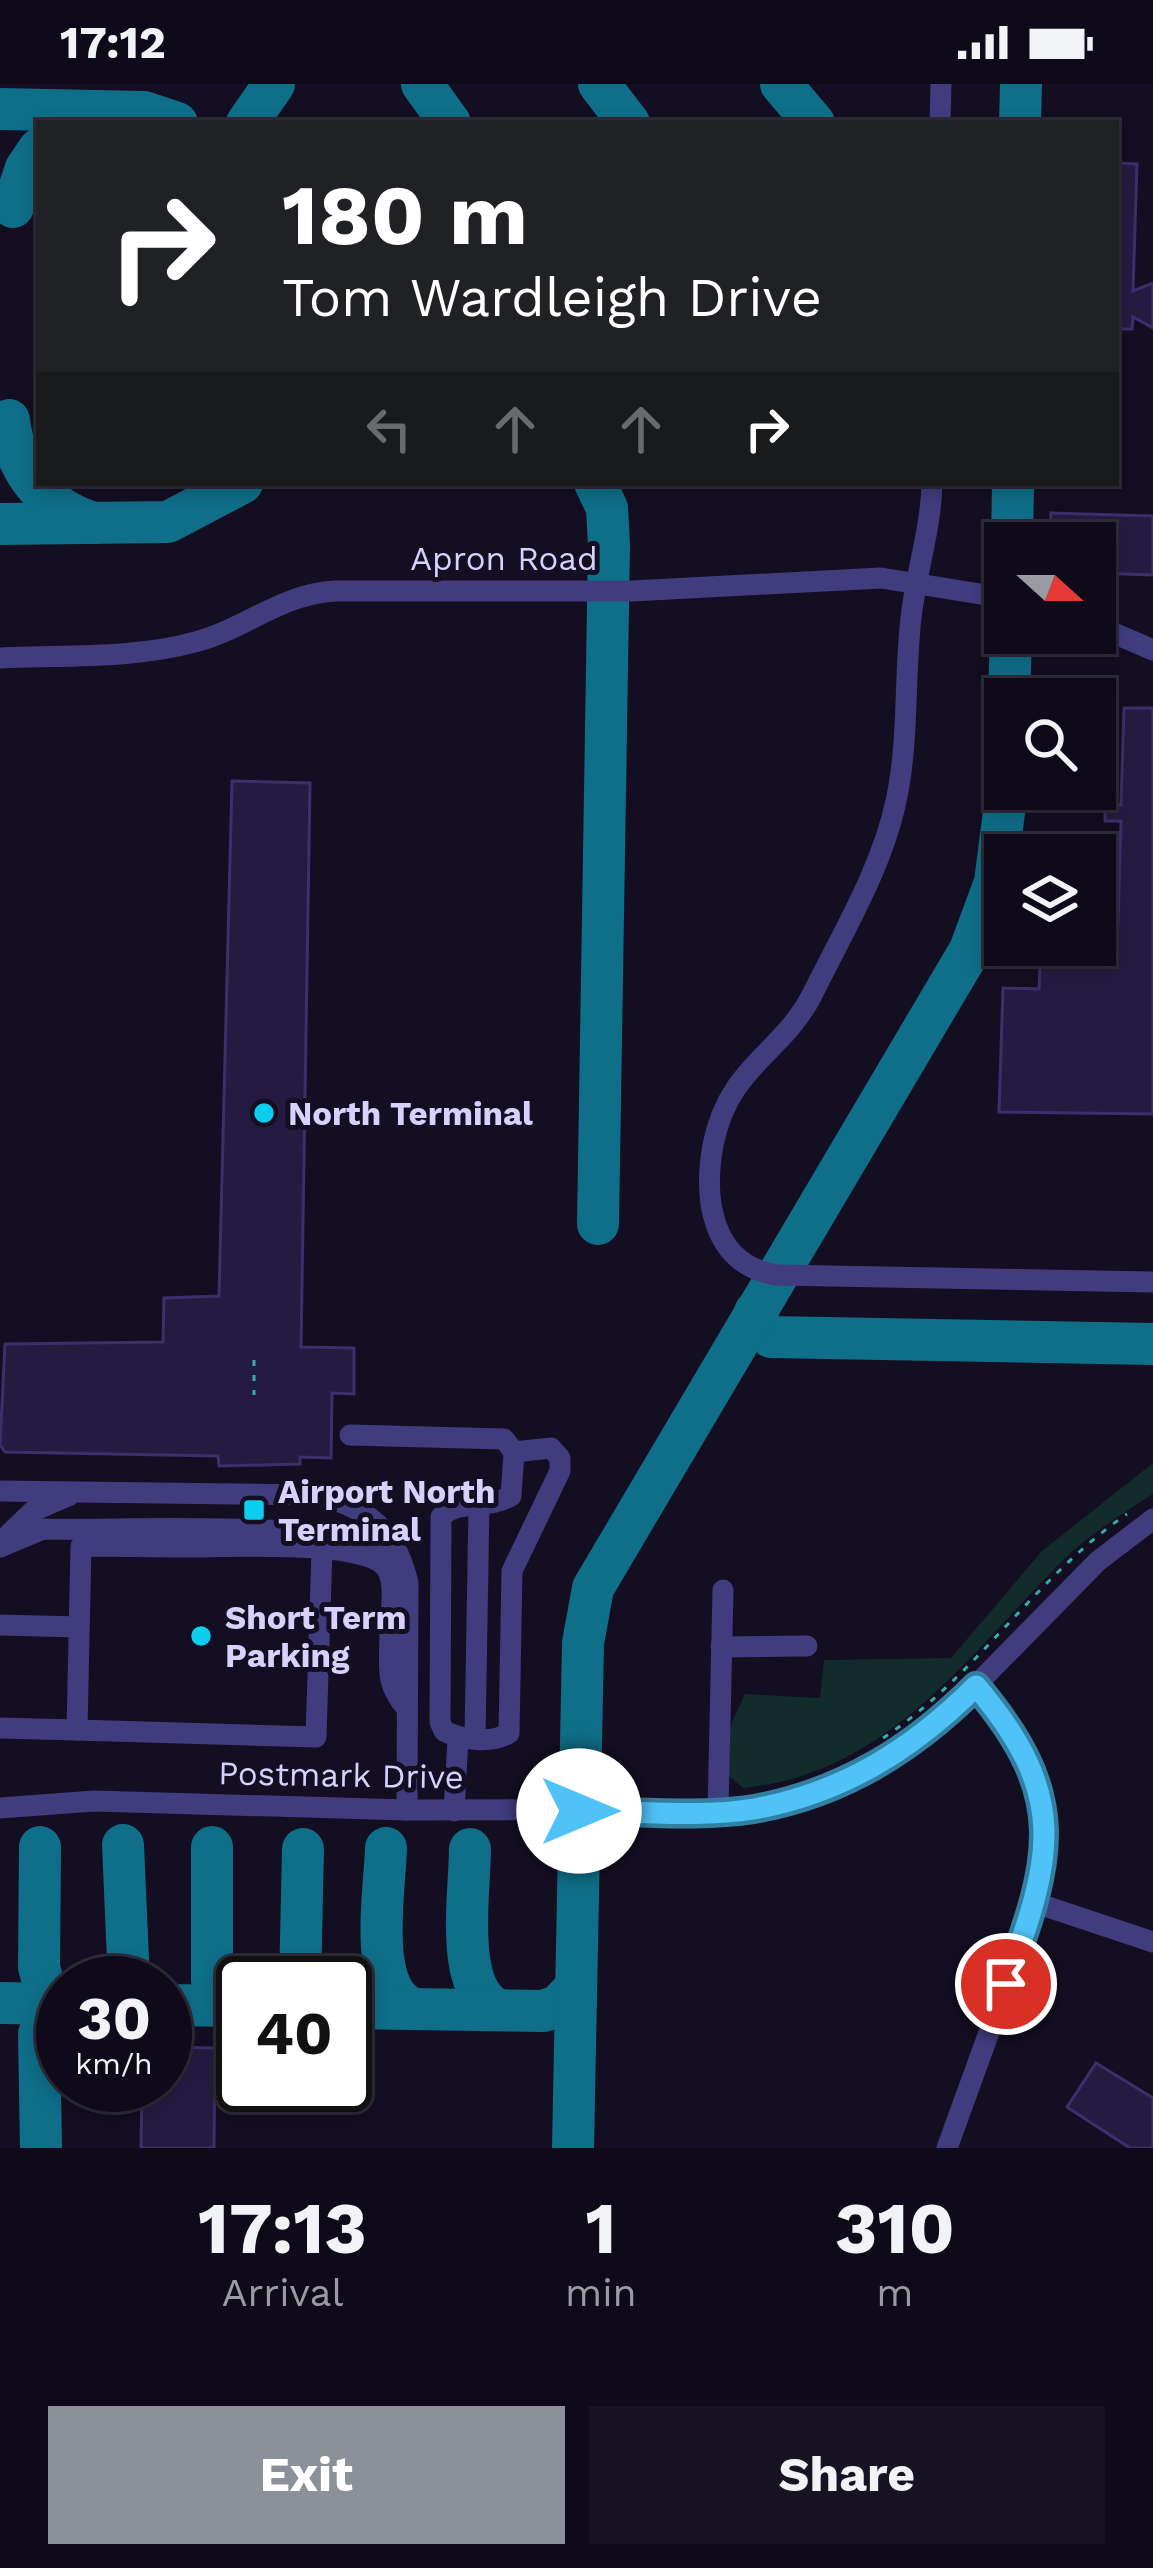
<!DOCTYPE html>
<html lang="en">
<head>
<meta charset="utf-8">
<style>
  :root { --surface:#0e0a19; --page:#171322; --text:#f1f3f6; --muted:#9b9aa2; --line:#2e2b38; --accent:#8c9099 }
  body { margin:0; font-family:"Work Sans",sans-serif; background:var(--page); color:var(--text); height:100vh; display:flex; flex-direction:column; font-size:45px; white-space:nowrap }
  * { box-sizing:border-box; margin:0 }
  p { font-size:39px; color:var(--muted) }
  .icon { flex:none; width:66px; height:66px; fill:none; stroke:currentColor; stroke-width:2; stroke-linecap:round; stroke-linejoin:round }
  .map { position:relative; height:2064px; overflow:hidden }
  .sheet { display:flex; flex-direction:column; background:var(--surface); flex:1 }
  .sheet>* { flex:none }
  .guide { position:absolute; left:36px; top:36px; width:1083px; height:366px; border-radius:0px; box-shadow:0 6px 18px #0003,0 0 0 3px var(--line); background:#202124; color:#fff; overflow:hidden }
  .needle { width:78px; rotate:111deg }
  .tools { position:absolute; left:984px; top:438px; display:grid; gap:24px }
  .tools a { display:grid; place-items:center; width:132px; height:132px; border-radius:0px; background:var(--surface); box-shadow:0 6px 18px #0003,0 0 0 3px var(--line); font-size:60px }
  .speed { position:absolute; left:36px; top:1872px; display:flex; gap:24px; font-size:60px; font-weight:700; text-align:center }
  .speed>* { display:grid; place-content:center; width:156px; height:156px; border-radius:50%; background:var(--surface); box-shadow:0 6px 18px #0003,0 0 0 3px var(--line); line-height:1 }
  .speed small { font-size:30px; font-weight:400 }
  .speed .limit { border:6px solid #111; border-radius:18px; background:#fff; color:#111 }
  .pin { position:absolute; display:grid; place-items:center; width:102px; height:102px; color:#fff; margin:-51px; border:6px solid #fff; border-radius:50%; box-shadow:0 3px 12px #0007 }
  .me { position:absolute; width:132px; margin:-66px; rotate:90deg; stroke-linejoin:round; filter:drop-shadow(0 0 9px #0008) }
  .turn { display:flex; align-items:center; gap:42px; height:252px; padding:0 48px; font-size:54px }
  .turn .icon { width:156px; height:156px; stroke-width:2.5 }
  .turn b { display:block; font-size:84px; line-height:102px }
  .lanes { display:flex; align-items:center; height:114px; padding:0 48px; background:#0003; justify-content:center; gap:60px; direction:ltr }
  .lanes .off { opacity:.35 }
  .eta { display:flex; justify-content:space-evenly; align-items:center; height:204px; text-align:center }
  .eta b { font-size:72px; font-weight:700; line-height:84px }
  .cta { display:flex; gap:24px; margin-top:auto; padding:24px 48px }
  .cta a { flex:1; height:138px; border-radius:0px; background:var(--accent); color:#fff; font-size:48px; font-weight:700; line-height:138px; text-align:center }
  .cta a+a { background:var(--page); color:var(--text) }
  .status { display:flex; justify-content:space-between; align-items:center; height:84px; padding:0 60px; background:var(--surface); direction:ltr }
  .status svg { height:33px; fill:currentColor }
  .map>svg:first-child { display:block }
  .green { fill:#122b2b }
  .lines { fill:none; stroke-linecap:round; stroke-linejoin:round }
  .taxiway { stroke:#0f6e88; stroke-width:42 }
  .building { fill:#251b41; stroke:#3e2e6c; stroke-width:3 }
  .path { stroke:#34aeac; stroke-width:3; stroke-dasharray:6 9; stroke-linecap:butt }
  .minor { stroke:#413c7e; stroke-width:21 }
  .route-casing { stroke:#337fa1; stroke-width:30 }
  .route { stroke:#4fc3f7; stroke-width:21 }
  .poi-dot { fill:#0bceef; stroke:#130e21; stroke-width:4.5 }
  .labels { text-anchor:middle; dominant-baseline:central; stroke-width:10; stroke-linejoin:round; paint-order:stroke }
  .street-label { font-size:33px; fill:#d8d1fd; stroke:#130e21 }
  .poi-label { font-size:33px; font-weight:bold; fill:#d8d1fd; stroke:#130e21; text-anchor:start }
</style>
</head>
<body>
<div class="status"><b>17:12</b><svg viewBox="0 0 49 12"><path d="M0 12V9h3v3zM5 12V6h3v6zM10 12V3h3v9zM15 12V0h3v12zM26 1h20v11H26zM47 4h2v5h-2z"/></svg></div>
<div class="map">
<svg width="1153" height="2064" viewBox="0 0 1153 2064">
  <rect width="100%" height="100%" fill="#130e21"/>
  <path class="green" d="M1153 1379V1410C1122 1430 1090 1450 1064 1475 969 1570 888 1691 743 1704L729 1692 730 1642 745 1610 820 1614 824 1576 951 1574 1042 1467Z"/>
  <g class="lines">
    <g class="taxiway">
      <path d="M422 0 450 39"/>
      <path d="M599 0 629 39"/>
      <path d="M781 0 814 39"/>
      <path d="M0 25 144 28 177 39"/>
      <path d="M247 39 274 0"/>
      <path d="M1020 39 1021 0"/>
      <path d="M13 123 26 84 39 65"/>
      <path d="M9 336C15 387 45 424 94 439"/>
      <path d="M595 399 607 424 609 461 598 1140"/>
      <path d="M0 440 168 438 242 399"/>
      <path d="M1012 459 1013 399"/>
      <path d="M1009 615 1011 549"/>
      <path d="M755 1228 757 1240 771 1253 1153 1260"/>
      <path d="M123 1761 129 1899"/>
      <path d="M40 1763 39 1883 44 1901 63 1918"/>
      <path d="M212 1763V1896L224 1914 241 1922"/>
      <path d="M386 1764C385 1807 366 1909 414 1925"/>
      <path d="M470 1765C470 1808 453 1908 499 1926"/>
      <path d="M300 1899 303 1765"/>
      <path d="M0 1919 63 1920"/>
      <path d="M165 1921 243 1922"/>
      <path d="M345 1924 543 1927 558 1922 576 1903"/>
      <path d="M41 2064 39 1950 45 1936 63 1923"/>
      <path d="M573 2064 583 1559 593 1504 970 866 995 798 1007 705"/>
    </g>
  </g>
  <g class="building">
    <path d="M1116 79 1137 80 1133 207 1153 199V244L1133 233 1132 245H1116Z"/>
    <path d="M1051 429 1153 432V491L1095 489V459H1050Z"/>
    <path d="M1124 624H1153V1030L999 1028 1003 904 1039 905 1041 861H1095V840L1118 841 1121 737H1105V721H1121Z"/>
    <path d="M232 697 310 699 301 1263 354 1264V1310L332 1309 331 1374 300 1373V1380L219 1382 218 1372 5 1368 0 1361 5 1260 163 1258 164 1214 219 1212Z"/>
    <path d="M165 1963 215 1964 214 2064H141L142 2001H165Z"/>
    <path d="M1096 1979 1153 2014V2064H1130L1067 2023Z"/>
  </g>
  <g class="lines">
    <g class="path">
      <path d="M254 1276V1311"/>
      <path d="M883 1654C976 1593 1035 1493 1127 1430"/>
    </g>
    <g class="minor">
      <path d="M940 39 941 0"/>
      <path d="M932 399C931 446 916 488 911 534 904 595 909 658 896 717 882 784 842 850 812 911 781 971 729 981 713 1061 703 1116 712 1181 777 1191L1153 1198"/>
      <path d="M1095 541 1153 566"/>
      <path d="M0 574C63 571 134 575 195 558 245 545 281 510 335 507H632L881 494 1005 514"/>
      <path d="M350 1351 504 1355 514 1368 551 1364 560 1374V1387L512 1487 509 1649C492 1660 462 1656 444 1647L440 1638 441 1433C458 1415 490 1425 511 1412L514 1368"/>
      <path d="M0 1407 317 1411C368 1423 396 1447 408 1499L407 1726"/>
      <path d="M7 1452 33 1427 70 1411"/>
      <path d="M0 1463 43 1445C116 1447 345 1435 396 1468"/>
      <path d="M322 1465 316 1653 77 1646 81 1462 174 1463H178C217 1464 366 1454 386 1484 397 1499 390 1530 390 1548 390 1583 384 1598 407 1625"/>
      <path d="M0 1541 79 1543"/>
      <path d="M721 1563 807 1562"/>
      <path d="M0 1644 77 1646"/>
      <path d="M475 1654 479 1422"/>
      <path d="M0 1724 94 1717 407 1726 753 1725 868 1687 926 1652 1098 1477 1153 1435"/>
      <path d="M718 1726 723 1506"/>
      <path d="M454 1727 458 1654"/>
      <path d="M1036 1819 1153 1858"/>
      <path d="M947 2064 1036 1819C1054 1721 1039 1677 976 1602"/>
    </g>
  </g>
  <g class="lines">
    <defs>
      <path id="route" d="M579 1727C635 1727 698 1734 754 1725 843 1709 913 1665 976 1602 1070 1713 1053 1772 1006 1900"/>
    </defs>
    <use href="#route" class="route-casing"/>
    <use href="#route" class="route"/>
  </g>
  <g class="poi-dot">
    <circle cx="264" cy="1029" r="12"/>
    <rect x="242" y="1414" width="24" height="24" rx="6"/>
    <circle cx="201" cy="1552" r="12"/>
  </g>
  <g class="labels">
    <g class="street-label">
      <text x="504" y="474">Apron Road</text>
      <text transform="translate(341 1691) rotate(1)">Postmark Drive</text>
    </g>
    <g class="poi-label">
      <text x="288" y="1029">North Terminal</text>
      <text x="278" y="1407">Airport North<tspan x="278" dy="38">Terminal</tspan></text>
      <text x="225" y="1533">Short Term<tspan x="225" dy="38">Parking</tspan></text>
    </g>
  </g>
</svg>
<div class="tools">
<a><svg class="needle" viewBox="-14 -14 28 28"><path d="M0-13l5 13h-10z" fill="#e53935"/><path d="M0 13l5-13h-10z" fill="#9b9aa2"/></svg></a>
<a><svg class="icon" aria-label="search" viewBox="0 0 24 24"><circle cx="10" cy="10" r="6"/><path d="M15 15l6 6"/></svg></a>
<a><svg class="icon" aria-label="layers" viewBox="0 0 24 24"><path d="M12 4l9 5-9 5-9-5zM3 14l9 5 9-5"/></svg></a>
</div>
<div class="speed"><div>30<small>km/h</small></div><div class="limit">40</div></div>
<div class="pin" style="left:1006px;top:1900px;background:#d93025"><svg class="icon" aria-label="arrive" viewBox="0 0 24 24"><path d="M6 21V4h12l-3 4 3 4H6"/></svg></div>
<svg class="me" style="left:579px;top:1727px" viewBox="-20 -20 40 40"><circle r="19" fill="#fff"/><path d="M0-13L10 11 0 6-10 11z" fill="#4fc3f7"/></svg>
<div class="guide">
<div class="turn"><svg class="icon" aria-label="right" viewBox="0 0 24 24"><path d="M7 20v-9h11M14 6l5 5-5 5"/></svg><div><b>180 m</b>Tom Wardleigh Drive</div></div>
<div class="lanes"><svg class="icon off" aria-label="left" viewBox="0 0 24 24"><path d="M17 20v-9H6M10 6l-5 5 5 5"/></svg><svg class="icon off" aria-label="ahead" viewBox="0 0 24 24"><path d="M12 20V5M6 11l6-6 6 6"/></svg><svg class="icon off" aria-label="ahead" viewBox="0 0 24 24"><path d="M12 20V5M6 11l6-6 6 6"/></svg><svg class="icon" aria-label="right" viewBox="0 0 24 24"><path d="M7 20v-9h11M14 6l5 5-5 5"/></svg></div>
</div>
</div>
<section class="sheet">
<div class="eta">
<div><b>17:13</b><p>Arrival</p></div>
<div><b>1</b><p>min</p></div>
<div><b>310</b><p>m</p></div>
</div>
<div class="cta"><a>Exit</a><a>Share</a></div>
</section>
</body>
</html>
